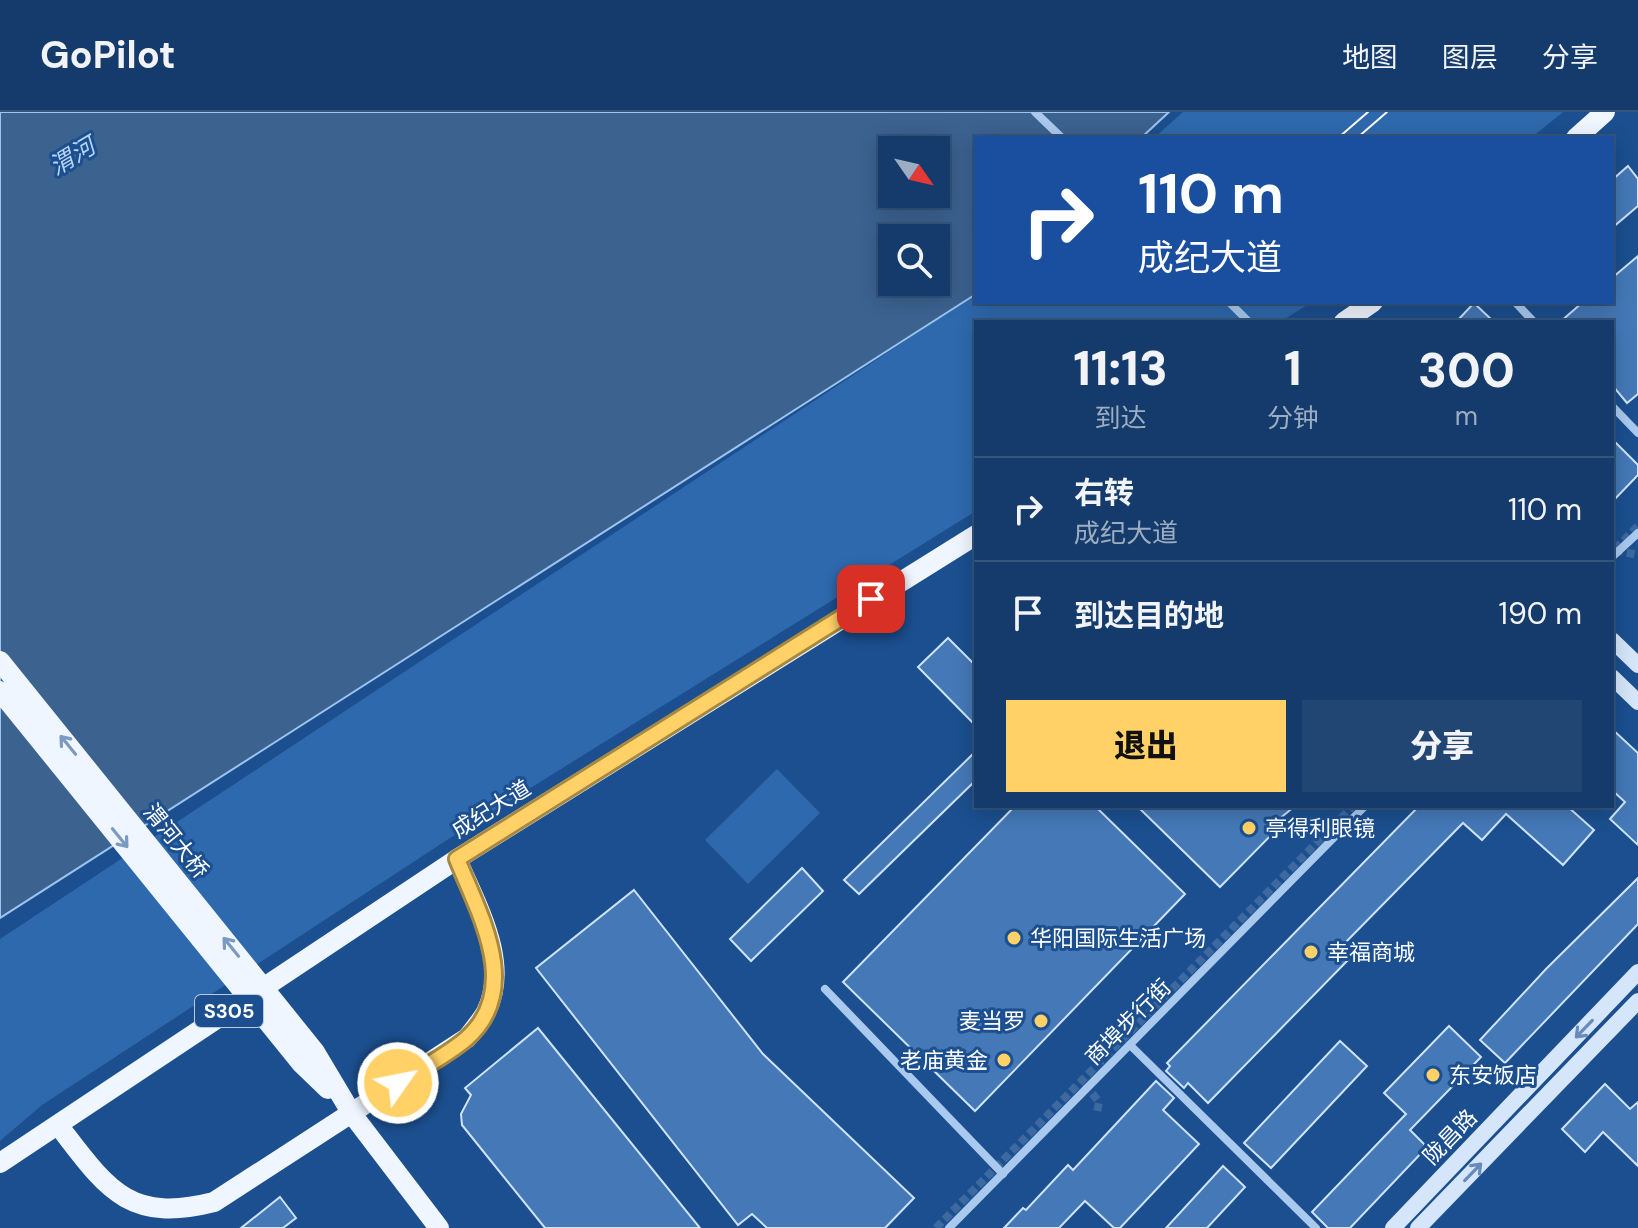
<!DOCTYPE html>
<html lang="zh">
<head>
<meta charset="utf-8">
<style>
  :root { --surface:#143b6b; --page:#214673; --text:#f1f3f6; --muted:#9dadc1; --line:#33557e; --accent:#ffd166 }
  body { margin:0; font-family:"DM Sans","Noto Sans SC",sans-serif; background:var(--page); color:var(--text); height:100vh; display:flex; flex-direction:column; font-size:30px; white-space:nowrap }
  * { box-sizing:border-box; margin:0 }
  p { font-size:26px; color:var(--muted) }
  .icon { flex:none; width:44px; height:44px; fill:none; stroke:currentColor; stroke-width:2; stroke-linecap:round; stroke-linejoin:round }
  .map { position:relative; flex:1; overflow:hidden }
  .details { position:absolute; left:974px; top:208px; width:640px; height:488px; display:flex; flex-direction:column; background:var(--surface); border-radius:0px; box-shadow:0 4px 20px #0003,0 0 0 2px var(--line) }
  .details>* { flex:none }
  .top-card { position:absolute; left:974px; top:24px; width:640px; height:168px; border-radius:0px; box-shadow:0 4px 20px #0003,0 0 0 2px var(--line); background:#1a4fa0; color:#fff; overflow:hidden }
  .needle { width:52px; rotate:124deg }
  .buttons { position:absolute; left:878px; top:24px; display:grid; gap:16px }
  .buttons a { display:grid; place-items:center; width:72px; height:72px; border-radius:0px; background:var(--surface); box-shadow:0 4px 20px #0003,0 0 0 2px var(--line); font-size:40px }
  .pin { position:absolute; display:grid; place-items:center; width:68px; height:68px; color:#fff; margin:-34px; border-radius:16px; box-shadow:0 4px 12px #0006 }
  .me { position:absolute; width:88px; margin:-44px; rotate:57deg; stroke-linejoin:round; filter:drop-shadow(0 0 6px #0008) }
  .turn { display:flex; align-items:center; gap:28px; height:168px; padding:0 32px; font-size:36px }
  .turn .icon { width:104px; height:104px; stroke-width:2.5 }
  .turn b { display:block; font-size:56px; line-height:68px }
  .eta { display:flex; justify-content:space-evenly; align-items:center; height:136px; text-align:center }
  .eta b { font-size:48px; font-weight:800; line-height:56px }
  .action { display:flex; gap:16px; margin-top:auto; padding:16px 32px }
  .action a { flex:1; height:92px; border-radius:0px; background:var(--accent); color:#111; font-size:32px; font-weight:800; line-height:92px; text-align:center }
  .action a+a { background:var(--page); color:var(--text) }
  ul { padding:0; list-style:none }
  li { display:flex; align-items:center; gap:24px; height:104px; padding:0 32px; border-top:2px solid var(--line) }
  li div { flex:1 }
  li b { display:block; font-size:30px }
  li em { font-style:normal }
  header { display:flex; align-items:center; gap:48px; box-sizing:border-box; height:112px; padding:0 40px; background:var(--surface); border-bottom:2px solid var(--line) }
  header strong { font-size:38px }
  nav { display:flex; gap:44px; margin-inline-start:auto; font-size:28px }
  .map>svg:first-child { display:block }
  .green { fill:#2e69ad }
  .water { fill:#3c6290; stroke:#9cc4f0; stroke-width:2; fill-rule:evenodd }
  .building { fill:#4478b7; stroke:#cfe3fa; stroke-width:2 }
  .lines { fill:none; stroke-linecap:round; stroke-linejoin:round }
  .street-tunnel { stroke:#3d69a0; stroke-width:8; stroke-dasharray:8 4; stroke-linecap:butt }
  .street { stroke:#a9c9ee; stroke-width:8 }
  .secondary { stroke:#d6e6fa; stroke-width:16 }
  .primary { stroke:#f0f6ff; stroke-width:20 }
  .tram { stroke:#fff; stroke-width:2 }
  .oneway { stroke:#7b9ac1 }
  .oneway2 { stroke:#668bba }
  .route-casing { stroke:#a68842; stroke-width:20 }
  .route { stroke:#ffd166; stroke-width:14 }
  .poi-dot { fill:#ffd166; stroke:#1b4f8f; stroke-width:3 }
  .labels { text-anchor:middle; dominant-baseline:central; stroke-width:6; stroke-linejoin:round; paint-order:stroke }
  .shield { fill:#1b4f8f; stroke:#bbcadd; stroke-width:2 }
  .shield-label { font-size:20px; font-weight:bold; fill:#fff }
  .street-label { font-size:22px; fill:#fff; stroke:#1b4f8f }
  .poi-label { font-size:22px; fill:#fff; stroke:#1b4f8f; text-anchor:start }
  .water-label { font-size:24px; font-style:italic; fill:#b5d3f5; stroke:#1b4f8f }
</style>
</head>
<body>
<header>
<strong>GoPilot</strong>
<nav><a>地图</a><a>图层</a><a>分享</a></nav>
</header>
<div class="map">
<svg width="1638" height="1116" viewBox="0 0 1638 1116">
  <rect width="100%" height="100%" fill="#1b4f8f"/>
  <g class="green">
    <path d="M1183 0H1563L1531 26H1154Z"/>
    <path d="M976 182V190H1312L1280 210H976V399L450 726 42 993 0 1029V827Z"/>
    <path d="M777 657 820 701 748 772 705 728Z"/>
  </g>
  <path class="water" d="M0 0H1169L1141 26H976V182L0 806ZM892 38H936V82H892ZM892 126H936V170H892Z"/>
  <g class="building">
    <path d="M1628 54 1638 67V94L1612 116V68Z"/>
    <path d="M1638 144V282L1627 291 1612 273V210H1560L1583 190H1612V166Z"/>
    <path d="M1474 191 1494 210H1456Z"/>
    <path d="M1612 327 1638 353V363L1612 390Z"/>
    <path d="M948 526 976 554V614L918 555Z"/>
    <path d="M1612 617 1638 641V733L1610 707 1625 690 1612 678Z"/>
    <path d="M976 639V668L859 782 844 768Z"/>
    <path d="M1015 694H1095L1185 782 975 999 843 870Z"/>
    <path d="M1137 694H1295L1278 708 1282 712 1220 775Z"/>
    <path d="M1419 694H1567L1594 718 1563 753 1506 702 1482 728 1463 711 1341 835 1351 845 1208 991 1188 971 1184 976 1166 959 1170 954 1167 951Z"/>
    <path d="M802 756 823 779 751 849 730 827Z"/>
    <path d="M1638 766V812L1505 951 1480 928 1546 857Z"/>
    <path d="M634 778 763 942 914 1086 885 1116H767L752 1102 738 1113 536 856Z"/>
    <path d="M1449 914 1481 945 1410 1018 1427 1035 1350 1116H1328L1312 1100 1406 1002 1384 981Z"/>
    <path d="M538 916 700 1116H545L462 1013 461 1002 471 983 465 976Z"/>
    <path d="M1340 929 1367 954 1271 1056 1244 1031Z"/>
    <path d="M1156 969 1174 986 1163 998 1199 1032 1120 1116H1114L1085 1089 1059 1116H1004L1023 1096 1026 1098 1068 1053 1073 1058Z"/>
    <path d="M1605 972 1630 997 1638 990V1054L1603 1020 1585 1040 1562 1017Z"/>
    <path d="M1223 1054 1245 1075 1207 1116H1166Z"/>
    <path d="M280 1085 296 1106 283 1116H241Z"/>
  </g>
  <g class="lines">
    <g class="street-tunnel">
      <path d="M1615 437 1638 414"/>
      <path d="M1615 438 1638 443"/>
      <path d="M1085 972 1099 990 1097 1000"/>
      <path d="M936 1116 1353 694"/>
    </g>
    <g class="street">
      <path d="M1035 0 1062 26"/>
      <path d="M1229 190 1249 210"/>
      <path d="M1515 190 1534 210"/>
      <path d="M1612 294 1638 321"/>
      <path d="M1612 445 1638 421"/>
      <path d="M825 877 1003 1062"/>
      <path d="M1130 933 1316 1116"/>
      <path d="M949 1116 1365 694"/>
    </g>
    <g class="secondary">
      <path d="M1612 528 1638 553"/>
      <path d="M1612 565 1638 590"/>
      <path d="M1393 1116 1638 860"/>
      <path d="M1418 1116 1638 889"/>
    </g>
    <g class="primary">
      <path d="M1576 26 1605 0"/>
      <path d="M1344 210 1373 190"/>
      <path d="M0 549 315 940 352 1002 439 1116"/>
      <path d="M0 579 301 951 328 977"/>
      <path d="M58 1013C106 1075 127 1112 214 1090L467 926C473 918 481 909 486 900 511 850 476 793 457 747"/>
      <path d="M0 1051 457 747 976 423"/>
    </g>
    <g class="tram">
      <path d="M1338 26 1368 0"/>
      <path d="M1357 26 1387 0"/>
    </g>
  </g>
  <defs><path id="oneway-shaft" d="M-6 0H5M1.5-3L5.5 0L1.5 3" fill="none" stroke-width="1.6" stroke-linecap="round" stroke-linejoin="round" transform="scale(2)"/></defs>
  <g class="oneway">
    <use href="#oneway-shaft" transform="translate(68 633) rotate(-129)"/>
    <use href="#oneway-shaft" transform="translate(120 726) rotate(51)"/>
    <use href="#oneway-shaft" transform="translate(231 835) rotate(-129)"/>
  </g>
  <g class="oneway2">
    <use href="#oneway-shaft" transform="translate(1584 917) rotate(134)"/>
    <use href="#oneway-shaft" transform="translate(1473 1060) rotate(-46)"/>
  </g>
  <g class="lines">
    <defs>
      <path id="route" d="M398 971C420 957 446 944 466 927 523 877 479 802 457 747L871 487"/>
    </defs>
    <use href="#route" class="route-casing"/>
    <use href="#route" class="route"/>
  </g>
  <g class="poi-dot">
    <circle cx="1249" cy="716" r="8"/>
    <circle cx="1014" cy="826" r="8"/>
    <circle cx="1311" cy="840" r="8"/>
    <circle cx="1041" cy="909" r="8"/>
    <circle cx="1004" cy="948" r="8"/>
    <circle cx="1433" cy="963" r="8"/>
  </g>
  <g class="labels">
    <rect class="shield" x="195" y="883" width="68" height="32" rx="6"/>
    <g class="shield-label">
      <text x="229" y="899">S305</text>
    </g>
    <g class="street-label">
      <text transform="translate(491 697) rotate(-32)">成纪大道</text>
      <text transform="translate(176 729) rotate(51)">渭河大桥</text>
      <text transform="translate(1128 910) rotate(-45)">商埠步行街</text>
      <text transform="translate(1450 1025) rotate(-46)">陇昌路</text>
    </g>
    <g class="poi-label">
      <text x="1265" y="716">亭得利眼镜</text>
      <text x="1030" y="826">华阳国际生活广场</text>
      <text x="1327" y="840">幸福商城</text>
      <text x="1025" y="909" text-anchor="end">麦当罗</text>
      <text x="988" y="948" text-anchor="end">老庙黄金</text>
      <text x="1449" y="963">东安饭店</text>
    </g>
    <g class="water-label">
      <text transform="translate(72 44) rotate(-31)">渭河</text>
    </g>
  </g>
</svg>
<div class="buttons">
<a><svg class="needle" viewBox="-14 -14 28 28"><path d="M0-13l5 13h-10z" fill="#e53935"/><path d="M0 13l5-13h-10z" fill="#9dadc1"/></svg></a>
<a><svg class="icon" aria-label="search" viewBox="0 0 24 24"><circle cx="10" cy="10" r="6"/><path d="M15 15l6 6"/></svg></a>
</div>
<div class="pin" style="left:871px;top:487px;background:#d93025"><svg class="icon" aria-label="arrive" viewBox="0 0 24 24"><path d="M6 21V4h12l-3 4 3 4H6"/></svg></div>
<svg class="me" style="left:398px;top:971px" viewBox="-20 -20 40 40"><circle r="17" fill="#ffd166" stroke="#fff" stroke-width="3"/><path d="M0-11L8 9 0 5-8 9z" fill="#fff"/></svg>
<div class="top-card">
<div class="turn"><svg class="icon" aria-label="right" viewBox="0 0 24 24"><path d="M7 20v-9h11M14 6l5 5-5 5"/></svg><div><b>110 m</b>成纪大道</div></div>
</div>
<section class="details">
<div class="eta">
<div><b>11:13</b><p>到达</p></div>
<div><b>1</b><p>分钟</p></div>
<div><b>300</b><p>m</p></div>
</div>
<ul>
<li><svg class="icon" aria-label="right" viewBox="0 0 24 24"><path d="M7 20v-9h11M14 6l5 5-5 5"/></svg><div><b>右转</b><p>成纪大道</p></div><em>110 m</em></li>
<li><svg class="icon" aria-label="arrive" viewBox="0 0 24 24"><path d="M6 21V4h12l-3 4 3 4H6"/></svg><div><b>到达目的地</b></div><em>190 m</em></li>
</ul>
<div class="action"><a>退出</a><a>分享</a></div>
</section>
</div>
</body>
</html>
